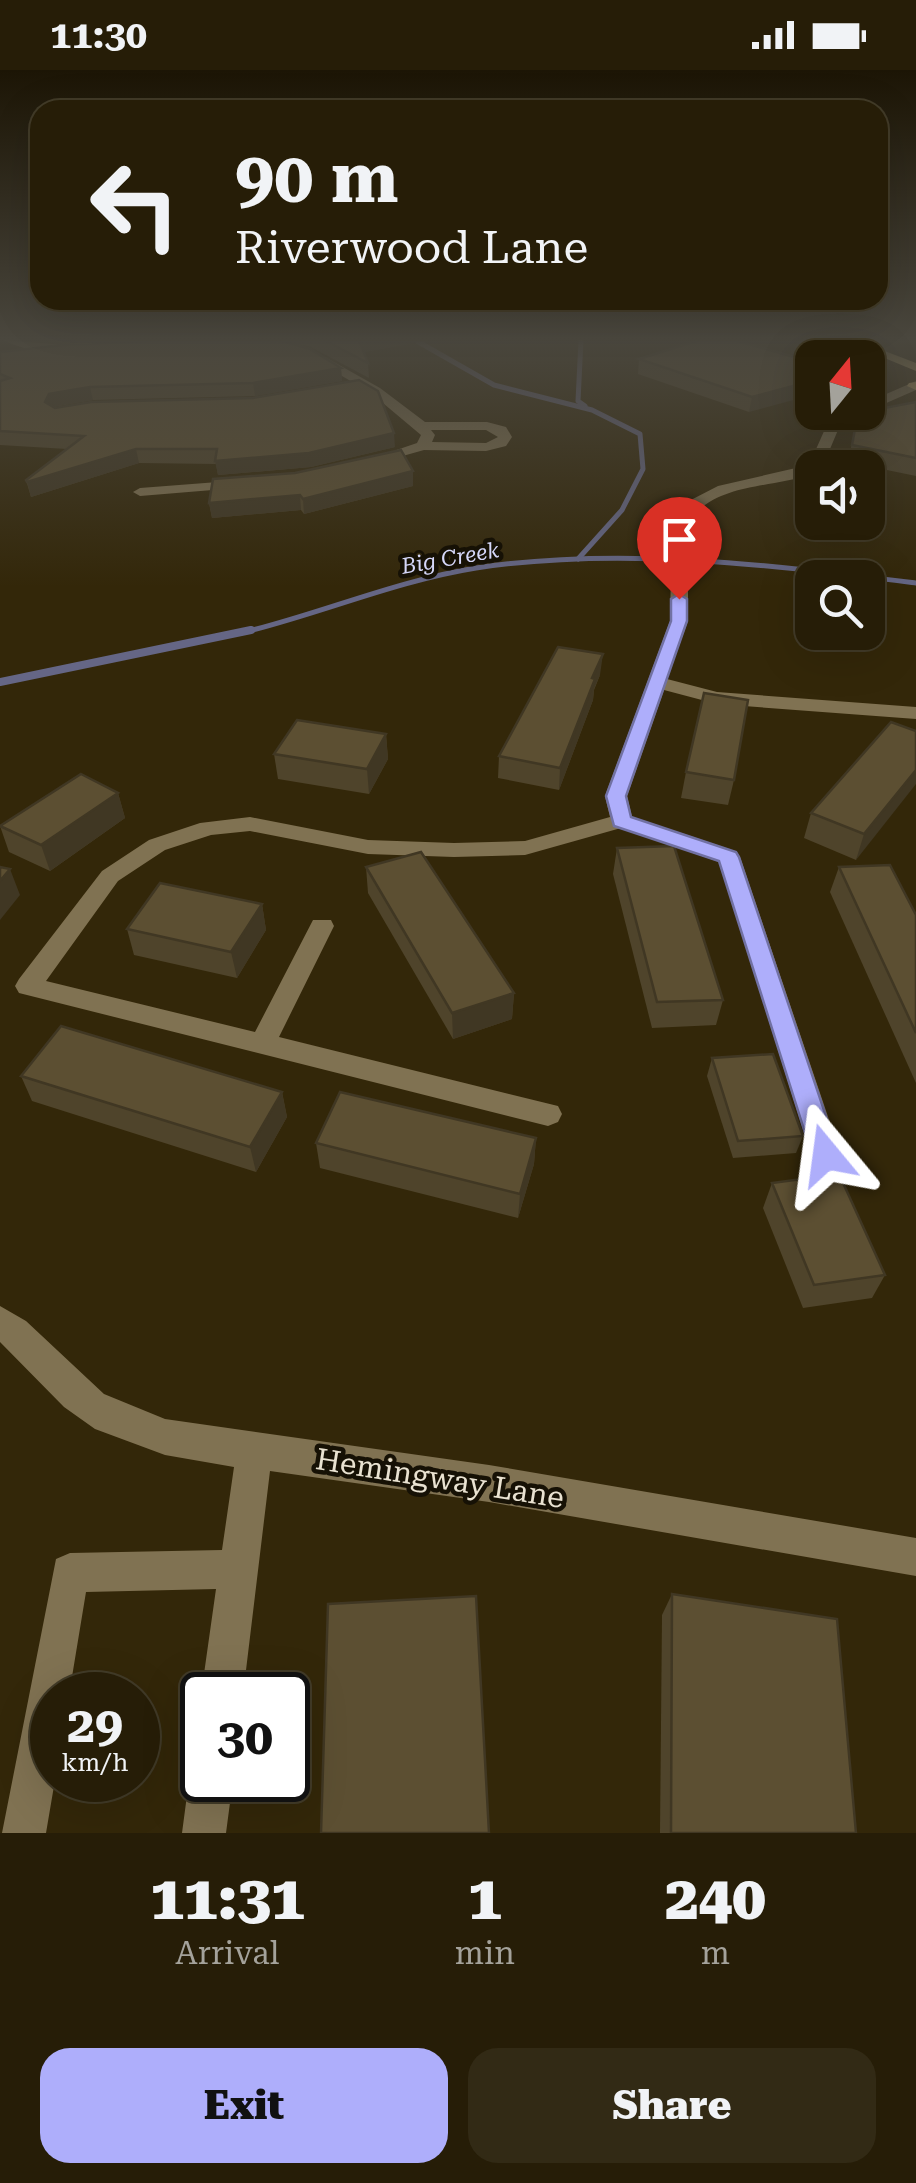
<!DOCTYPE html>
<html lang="en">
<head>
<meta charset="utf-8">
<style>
  :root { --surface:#261d07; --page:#322a15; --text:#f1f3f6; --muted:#a4a29b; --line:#423b28; --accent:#aeaefb }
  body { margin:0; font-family:"Roboto Serif",serif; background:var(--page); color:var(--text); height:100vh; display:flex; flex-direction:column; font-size:38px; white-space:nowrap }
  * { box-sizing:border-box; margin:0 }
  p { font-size:32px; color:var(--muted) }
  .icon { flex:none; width:55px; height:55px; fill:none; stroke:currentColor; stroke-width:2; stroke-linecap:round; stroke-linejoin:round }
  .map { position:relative; height:1763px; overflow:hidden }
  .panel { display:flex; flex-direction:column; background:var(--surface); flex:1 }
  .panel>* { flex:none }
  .hud { position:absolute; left:30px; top:30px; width:858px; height:210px; border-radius:30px; box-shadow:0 10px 40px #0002,0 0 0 2px var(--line); background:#261d07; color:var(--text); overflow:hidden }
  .needle { width:65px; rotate:18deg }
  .buttons { position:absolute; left:795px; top:270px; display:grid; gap:20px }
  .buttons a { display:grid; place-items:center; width:90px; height:90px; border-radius:20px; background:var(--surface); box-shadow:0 10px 40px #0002,0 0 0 2px var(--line); font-size:50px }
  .speed { position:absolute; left:30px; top:1602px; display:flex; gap:20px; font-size:50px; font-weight:700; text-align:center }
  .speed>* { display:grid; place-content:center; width:130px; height:130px; border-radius:50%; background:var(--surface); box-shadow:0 10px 40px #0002,0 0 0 2px var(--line); line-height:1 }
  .speed small { font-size:25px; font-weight:400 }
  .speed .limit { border:5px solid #111; border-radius:15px; background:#fff; color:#111 }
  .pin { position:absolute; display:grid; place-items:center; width:85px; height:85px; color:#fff; margin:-102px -42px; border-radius:50% 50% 50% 0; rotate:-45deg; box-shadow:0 0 10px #0007 }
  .pin .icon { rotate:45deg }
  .me { position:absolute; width:110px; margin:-55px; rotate:344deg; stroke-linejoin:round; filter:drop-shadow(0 0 8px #0008) }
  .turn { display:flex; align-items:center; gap:35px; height:210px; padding:0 40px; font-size:45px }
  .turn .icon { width:130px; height:130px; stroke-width:2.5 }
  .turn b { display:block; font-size:70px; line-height:85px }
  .eta { display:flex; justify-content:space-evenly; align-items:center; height:170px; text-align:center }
  .eta b { font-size:60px; font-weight:800; line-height:70px }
  .cta { display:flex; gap:20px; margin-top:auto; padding:20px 40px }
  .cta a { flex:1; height:115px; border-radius:30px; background:var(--accent); color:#111; font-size:40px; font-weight:800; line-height:115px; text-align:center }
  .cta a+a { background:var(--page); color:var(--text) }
  .status { display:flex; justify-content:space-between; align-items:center; height:70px; padding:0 50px; background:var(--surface); direction:ltr }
  .status svg { height:28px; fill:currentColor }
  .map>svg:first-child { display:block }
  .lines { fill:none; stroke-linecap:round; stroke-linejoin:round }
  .stream-far1 { stroke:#656685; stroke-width:5 }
  .stream { stroke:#656685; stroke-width:8 }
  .minor { fill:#807252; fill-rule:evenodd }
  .major { fill:#d9bc78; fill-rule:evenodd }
  .wall { fill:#4f442b }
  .shaded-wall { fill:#403723 }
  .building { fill:#5c4f32; stroke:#403723; stroke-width:2.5 }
  .route { fill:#aeaefb; stroke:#7171a3; stroke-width:2.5 }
  .labels { text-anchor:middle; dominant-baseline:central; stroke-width:9; stroke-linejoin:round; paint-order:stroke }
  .far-water-label { font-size:22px; font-style:italic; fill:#d6d8fa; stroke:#161105 }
  .near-street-label { font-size:30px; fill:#e9e2d1; stroke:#161105 }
</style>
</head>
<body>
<div class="status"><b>11:30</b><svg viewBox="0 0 49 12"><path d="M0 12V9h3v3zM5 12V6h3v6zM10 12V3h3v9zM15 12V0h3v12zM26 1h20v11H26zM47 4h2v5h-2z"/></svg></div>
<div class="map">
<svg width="916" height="1763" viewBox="0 0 916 1763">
  <rect width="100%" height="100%" fill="#332709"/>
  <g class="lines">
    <g class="stream-far1">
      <path d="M415 270 494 315 592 340 640 364 643 399 622 440 578 489"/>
      <path d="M581 270 578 331 585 336"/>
      <path d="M241 563C320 544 395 511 476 498 621 476 771 495 916 513"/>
    </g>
    <path class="stream" d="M0 612 251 560"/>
    <g class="minor">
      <path d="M3 270 78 276 84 279C64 288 22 280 3 270Z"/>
      <path d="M308 282H316L380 318 425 352H487L506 357 512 367 506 376 486 381 424 380 367 396V390L417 373 421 365 371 323 308 286ZM431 360H486L498 367 486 373 432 372 435 365Z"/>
      <path d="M916 311V320L868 341V332Z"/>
      <path d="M840 342H854L838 360 822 398H812V404C769 419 719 412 688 451V551L667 609 717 622 916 637V649L717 634 664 620 627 726 632 747 737 782 740 787 841 1085 836 1094 826 1097 816 1094 811 1085 719 792 621 758 525 785 454 787 368 784 250 761 211 765 165 780 118 811 46 911 255 962 313 850H331L334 856 279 967 558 1036 562 1044 558 1052 548 1056 19 923 15 916 19 909 102 801 149 770 200 753 250 747 368 770 454 773 525 771 610 747 605 726 670 551 672 450 687 432 718 416 809 395 825 359Z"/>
      <path d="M244 410 251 414 249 417 140 426 133 422 140 418Z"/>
      <path d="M0 1236 26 1251 104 1324 165 1349 489 1395 916 1468V1506L489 1432 270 1401 243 1625H202V1628L201 1625 216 1519 86 1522 69 1625H52L55 1710 46 1763H2L56 1489 70 1483 222 1480 234 1397 165 1385 95 1359 64 1337 0 1272Z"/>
      <path d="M202 1692V1710H233L226 1763H182L189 1710 196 1695Z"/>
    </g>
    <g class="major">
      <path d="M841 270H856L916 293V301Z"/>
      <path d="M916 312V320L907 316 909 313Z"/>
    </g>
  </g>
  <g class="wall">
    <path d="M76 270H430L364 282 368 293 369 308 309 276 294 274 341 298 342 311 255 326 93 330 54 337 395 377 311 397 218 405 216 394 139 393 31 427 26 410 67 379 0 375V282L145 271 77 274Z"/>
    <path d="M639 289 812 292 749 342 638 304Z"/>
    <path d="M916 332V406L848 392 858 343Z"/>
    <path d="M413 401V416L304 444 301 440 212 448 209 433 295 403Z"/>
    <path d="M600 605 594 620 593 630 559 720 498 708 499 686Z"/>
    <path d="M916 661 856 790 804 768 811 743Z"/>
    <path d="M386 664 388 689 369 724 278 709 274 684Z"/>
    <path d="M686 702 734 710 728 735 681 728Z"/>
    <path d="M118 723 125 748 50 801 9 782 0 756Z"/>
    <path d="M617 778 723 930 716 955 652 958 613 804Z"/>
    <path d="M366 797 514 923 512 949 453 969 368 823Z"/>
    <path d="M839 797 916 845V1013L830 822Z"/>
    <path d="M262 834 266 860 237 908 134 885 127 859Z"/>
    <path d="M712 988 803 1066 796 1083 733 1088 707 1006Z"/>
    <path d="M21 1006 282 1022 287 1047 256 1102 32 1031Z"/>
    <path d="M536 1068 534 1094 518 1148 320 1098 316 1073Z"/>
    <path d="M772 1113 885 1205 872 1228 803 1238 763 1138Z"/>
    <path d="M672 1524 856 1763H660L662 1545Z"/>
  </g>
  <g class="shaded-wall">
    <path d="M358 270H430L359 283Z"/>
    <path d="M341 298 342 311 255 326 253 313Z"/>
    <path d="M812 311V325L749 342 752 327Z"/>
    <path d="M90 317 93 330 52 337 45 332 49 324Z"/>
    <path d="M394 363 395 377 311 397 218 405 215 391Z"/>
    <path d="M136 379 139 393 31 427 27 412Z"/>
    <path d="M413 401V416L304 444 303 429Z"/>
    <path d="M300 425 301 440 212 448 209 433Z"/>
    <path d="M603 584 600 605 594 619 593 630 559 720 560 698 592 608Z"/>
    <path d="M386 664 388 689 369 724 367 699Z"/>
    <path d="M916 700V714L856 790 864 764Z"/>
    <path d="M118 723 125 748 50 801 41 775Z"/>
    <path d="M10 799 20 825 0 850V811Z"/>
    <path d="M262 834 266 860 237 908 231 882Z"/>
    <path d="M514 923 512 949 453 969 452 943Z"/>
    <path d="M282 1022 287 1047 256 1102 250 1077Z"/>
    <path d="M536 1068 534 1094 518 1148 520 1124Z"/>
  </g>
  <g class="building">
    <path d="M166 270 282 271 310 279 341 298 253 313 90 317 49 324 45 332 55 338 91 332 253 328 359 310 378 321 394 363 309 383 215 391 217 379H136L27 412 26 410 84 366 0 361V311L10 308 0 304V282L63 275Z"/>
    <path d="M324 270H359L368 293Z"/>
    <path d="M700 270H734L812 292V311L752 327 639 289Z"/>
    <path d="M916 332V388L852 375 858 343Z"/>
    <path d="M401 380 413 401 303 429 300 425 209 433 213 409 295 403Z"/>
    <path d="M558 577 603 584 592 608 595 609 560 698 499 686Z"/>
    <path d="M704 623 748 630 734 710 686 702Z"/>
    <path d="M297 650 386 664 367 699 274 684Z"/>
    <path d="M891 652 916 661V700L864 764 811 743Z"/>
    <path d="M81 704 118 723 41 775 0 756Z"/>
    <path d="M674 776 723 930 657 932 617 778Z"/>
    <path d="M421 782 514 923 452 943 366 797Z"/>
    <path d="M890 795 916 845V963L839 797Z"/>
    <path d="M0 797 10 799 0 811Z"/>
    <path d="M160 813 262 834 231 882 127 859Z"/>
    <path d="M61 956 282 1022 250 1077 21 1006Z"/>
    <path d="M773 984 803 1066 738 1071 712 988Z"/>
    <path d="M340 1022 536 1068 520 1124 316 1073Z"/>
    <path d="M839 1104 885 1205 814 1215 772 1113Z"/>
    <path d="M672 1524 837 1549 856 1763H671Z"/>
    <path d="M476 1526 489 1763H321L328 1534Z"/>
  </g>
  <linearGradient id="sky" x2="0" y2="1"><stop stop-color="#1c1505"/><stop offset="0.52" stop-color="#4a473e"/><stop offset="1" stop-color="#4a473e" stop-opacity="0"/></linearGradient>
  <rect width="916" height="517" fill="url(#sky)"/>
  <path class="route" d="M679 524 687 529V551L626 726 631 747 736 782 739 787 839 1085 835 1093 826 1097 816 1093 812 1085 719 791 614 756 606 726 671 551V529Z"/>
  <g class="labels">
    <g class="far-water-label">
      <text transform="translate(450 488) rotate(-10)">Big Creek</text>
    </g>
    <g class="near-street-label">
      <text transform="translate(440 1408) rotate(9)">Hemingway Lane</text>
    </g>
  </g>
</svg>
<div class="buttons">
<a><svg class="needle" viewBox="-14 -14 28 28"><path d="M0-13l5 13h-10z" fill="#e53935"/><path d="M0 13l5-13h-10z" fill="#a4a29b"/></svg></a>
<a><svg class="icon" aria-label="sound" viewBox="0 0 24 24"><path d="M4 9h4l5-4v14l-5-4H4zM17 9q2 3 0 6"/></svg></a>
<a><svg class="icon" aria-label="search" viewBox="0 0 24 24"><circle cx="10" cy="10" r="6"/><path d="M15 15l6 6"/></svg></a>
</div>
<div class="speed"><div>29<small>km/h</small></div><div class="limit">30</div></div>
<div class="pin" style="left:679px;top:529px;background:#d93025"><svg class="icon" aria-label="arrive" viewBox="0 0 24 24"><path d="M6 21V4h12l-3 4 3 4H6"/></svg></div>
<svg class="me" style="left:826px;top:1085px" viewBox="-20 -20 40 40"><path d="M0-17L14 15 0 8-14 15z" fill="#aeaefb" stroke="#fff" stroke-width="4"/></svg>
<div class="hud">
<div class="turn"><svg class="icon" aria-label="left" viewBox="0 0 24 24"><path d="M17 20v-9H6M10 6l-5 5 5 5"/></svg><div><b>90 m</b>Riverwood Lane</div></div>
</div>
</div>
<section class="panel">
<div class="eta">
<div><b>11:31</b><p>Arrival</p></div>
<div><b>1</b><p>min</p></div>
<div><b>240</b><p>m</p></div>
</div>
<div class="cta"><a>Exit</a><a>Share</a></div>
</section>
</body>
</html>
